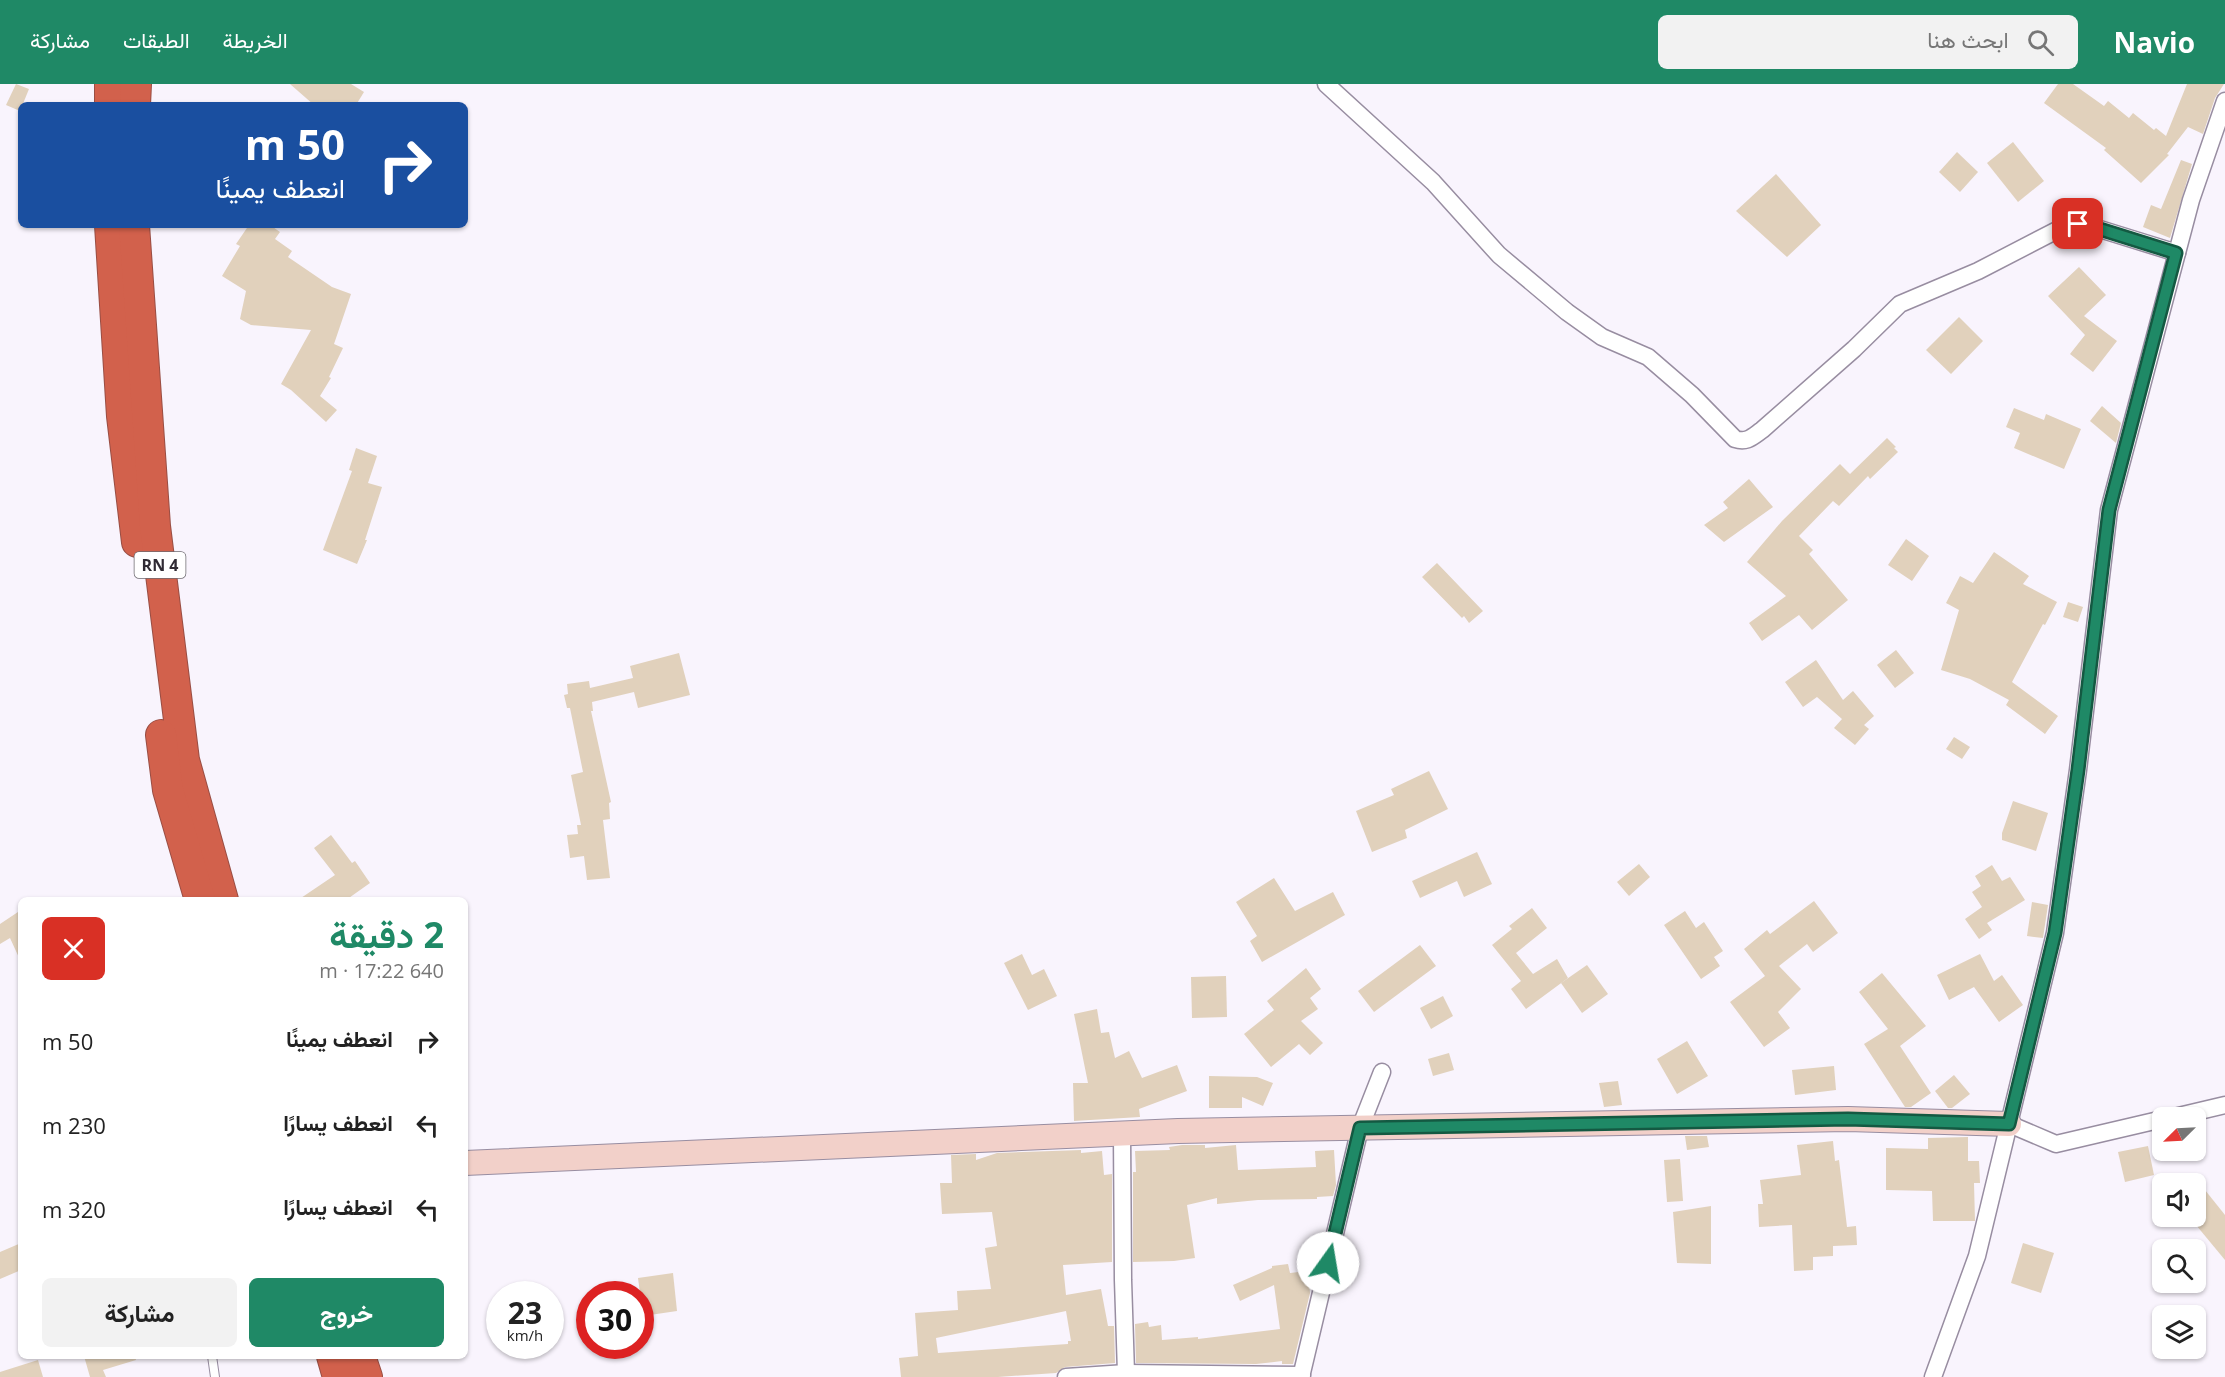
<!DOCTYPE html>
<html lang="ar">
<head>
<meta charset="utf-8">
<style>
  :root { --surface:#fff; --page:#f2f2f2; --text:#222; --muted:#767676; --accent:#1f8966 }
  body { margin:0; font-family:"Open Sans",Vazirmatn,sans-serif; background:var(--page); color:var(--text); direction:rtl; height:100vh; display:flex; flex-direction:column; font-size:22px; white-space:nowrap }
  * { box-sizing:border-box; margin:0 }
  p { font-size:20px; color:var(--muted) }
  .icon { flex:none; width:33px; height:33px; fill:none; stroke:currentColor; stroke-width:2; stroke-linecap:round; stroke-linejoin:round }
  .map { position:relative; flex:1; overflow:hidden; direction:ltr }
  .sheet { position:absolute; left:18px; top:813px; width:450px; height:462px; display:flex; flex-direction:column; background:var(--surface); border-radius:9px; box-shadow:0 2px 4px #0004; direction:rtl }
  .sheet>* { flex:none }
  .top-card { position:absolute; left:18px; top:18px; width:450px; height:126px; border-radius:9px; box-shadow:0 2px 4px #0004; direction:rtl; background:#1a4fa0; color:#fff; overflow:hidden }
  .needle { width:39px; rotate:246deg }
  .tools { position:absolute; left:2152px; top:1023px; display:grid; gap:12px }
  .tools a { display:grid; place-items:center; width:54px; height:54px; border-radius:9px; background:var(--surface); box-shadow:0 2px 4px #0004; font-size:30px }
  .speed { position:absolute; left:486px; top:1197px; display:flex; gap:12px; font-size:30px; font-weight:700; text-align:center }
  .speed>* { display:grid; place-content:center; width:78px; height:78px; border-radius:50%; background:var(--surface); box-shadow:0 2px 4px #0004; line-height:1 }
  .speed small { font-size:15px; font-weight:400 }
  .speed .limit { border:9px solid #d22; background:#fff; color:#111 }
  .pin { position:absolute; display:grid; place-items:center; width:51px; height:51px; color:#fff; margin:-26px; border-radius:12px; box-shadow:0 3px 9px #0006 }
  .me { position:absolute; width:66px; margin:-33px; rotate:13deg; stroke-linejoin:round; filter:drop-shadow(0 0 4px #0008) }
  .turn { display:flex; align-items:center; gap:21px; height:126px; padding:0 24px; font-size:27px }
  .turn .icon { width:78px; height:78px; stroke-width:2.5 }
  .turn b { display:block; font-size:42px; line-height:51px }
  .round { display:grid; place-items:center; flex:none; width:63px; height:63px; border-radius:9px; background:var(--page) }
  .head { display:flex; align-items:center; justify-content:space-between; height:102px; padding:0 24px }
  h1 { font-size:36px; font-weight:700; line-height:45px; color:var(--accent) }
  .primary-button { display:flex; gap:12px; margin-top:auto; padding:12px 24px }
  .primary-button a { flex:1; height:69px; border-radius:9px; background:var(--accent); color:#fff; font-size:24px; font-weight:700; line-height:69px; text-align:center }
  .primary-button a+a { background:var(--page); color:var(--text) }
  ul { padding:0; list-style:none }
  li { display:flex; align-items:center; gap:18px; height:84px; padding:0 24px }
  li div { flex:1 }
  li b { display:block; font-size:22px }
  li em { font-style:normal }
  header { display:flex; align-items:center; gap:36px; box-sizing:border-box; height:84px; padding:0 30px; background:var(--accent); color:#fff }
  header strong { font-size:28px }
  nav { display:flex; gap:33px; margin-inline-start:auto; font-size:21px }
  .search { width:420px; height:54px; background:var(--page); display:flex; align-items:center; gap:15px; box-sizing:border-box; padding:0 21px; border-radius:9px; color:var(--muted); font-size:22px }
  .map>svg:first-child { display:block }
  .building { fill:#e1d1bc; fill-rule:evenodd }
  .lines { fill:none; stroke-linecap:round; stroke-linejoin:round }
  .lane-casing { stroke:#988da1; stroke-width:10 }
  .street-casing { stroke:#988da1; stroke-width:19 }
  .secondary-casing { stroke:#988da1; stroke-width:26 }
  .highway-casing { stroke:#994e44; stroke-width:32 }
  .lane { stroke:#fff; stroke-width:8 }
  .street { stroke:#fff; stroke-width:16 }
  .secondary { stroke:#f2d0c9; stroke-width:24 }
  .highway { stroke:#d2614c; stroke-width:30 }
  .route-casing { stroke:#145942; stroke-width:15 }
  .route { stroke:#1f8966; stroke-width:10 }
  .labels { text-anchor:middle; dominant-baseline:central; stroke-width:4.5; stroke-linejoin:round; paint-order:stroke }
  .shield { fill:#fff; stroke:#6e6b71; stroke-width:1.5 }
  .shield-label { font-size:16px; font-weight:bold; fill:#302b34 }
</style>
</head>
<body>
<header>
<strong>Navio</strong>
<div class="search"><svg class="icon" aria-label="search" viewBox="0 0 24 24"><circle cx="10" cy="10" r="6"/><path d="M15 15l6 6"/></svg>ابحث هنا</div>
<nav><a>الخريطة</a><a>الطبقات</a><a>مشاركة</a></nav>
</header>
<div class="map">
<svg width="2225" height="1293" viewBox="0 0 2225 1293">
  <rect width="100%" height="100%" fill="#f9f4fd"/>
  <g class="building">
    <path d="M16 0 29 5 20 27 6 21Z"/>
    <path d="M290 0H351L364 8 356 21H314Z"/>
    <path d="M2058 0H2073L2104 22 2108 17 2129 34 2133 29 2154 46 2156 44 2166 52 2187 0H2224L2215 14 2203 50 2188 43 2167 70 2169 71 2141 99 2104 66 2106 64 2044 19Z"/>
    <path d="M2013 58 2044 97 2018 118 1987 79Z"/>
    <path d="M1957 68 1978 88 1960 108 1939 88Z"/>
    <path d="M2181 76 2192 80 2170 154 2143 143 2151 121 2161 125Z"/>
    <path d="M1776 90 1821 141 1787 173 1736 127Z"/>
    <path d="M249 141H270L280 148 275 155 292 167 288 173 332 203 351 210 334 260 343 264 329 293 331 294 320 312 337 326 326 338 291 306 281 300 311 246 251 241 240 235 246 207 222 192 240 162 236 160Z"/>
    <path d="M2079 183 2106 211 2084 232 2117 257 2093 288 2070 270 2085 251 2048 212Z"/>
    <path d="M1959 233 1983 257 1951 290 1926 266Z"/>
    <path d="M2102 322 2121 339 2116 359 2090 337Z"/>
    <path d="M2014 324 2044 336 2046 330 2081 345 2064 385 2014 364 2020 349 2006 343Z"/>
    <path d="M1887 354 1896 363 1894 364 1898 368 1870 395 1868 392 1839 422 1833 417 1799 452 1813 466 1809 470 1848 516 1812 546 1799 531 1762 557 1749 539 1786 512 1747 478 1782 437 1840 380 1850 390Z"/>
    <path d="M356 364 377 372 368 399 382 403 365 456H367L357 480 323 466 352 387 349 386Z"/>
    <path d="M1749 395 1773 423 1724 458 1704 441 1728 424 1723 418Z"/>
    <path d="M1906 455 1929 472 1912 497 1888 481Z"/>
    <path d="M1994 468 2029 492 2023 500 2057 518 2045 541 2043 540 2012 598 2058 632 2045 650 2006 621 2009 616 1970 595 1941 586 1959 526 1946 519 1960 492 1973 499Z"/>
    <path d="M1437 479 1483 527 1469 539 1464 532 1462 534 1422 493Z"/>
    <path d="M2068 518 2083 523 2078 538 2063 533Z"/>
    <path d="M1896 566 1914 589 1895 604 1877 581Z"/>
    <path d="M679 569 690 611 638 624 634 608 592 618 593 627H591L611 718 609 719 610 735 603 736 610 794 587 796 584 772 570 774 567 751 578 750 577 741H581L571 691 583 688 570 624H567L564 611 568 610 567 600 589 597 590 604 633 594 630 582Z"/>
    <path d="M1816 576 1843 616 1853 607 1874 632 1864 641 1869 645 1855 661 1834 644 1842 635 1817 613 1803 623 1785 598Z"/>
    <path d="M1954 653 1970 663 1962 675 1946 665Z"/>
    <path d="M1429 687 1448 725 1405 746 1407 754 1372 768 1356 727 1394 711 1391 705Z"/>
    <path d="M2013 717 2048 729 2036 767 2002 756V749Z"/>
    <path d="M331 751 352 779 355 777 370 799 346 816H298L335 791 314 764Z"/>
    <path d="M1477 768 1492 800 1464 813 1457 797 1420 814 1412 797Z"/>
    <path d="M1639 780 1650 793 1629 812 1617 798Z"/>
    <path d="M1992 781 2002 797 2010 793 2025 816 1987 839 1992 846 1979 855 1965 835 1982 823 1972 808 1981 802 1975 792Z"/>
    <path d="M1274 794 1295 827 1333 808 1345 831 1262 878 1250 857 1257 852 1236 818Z"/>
    <path d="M1814 817 1838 849 1813 868 1807 860 1779 882 1801 905 1778 928 1790 944 1764 963 1730 918 1765 892 1744 865 1767 846 1770 850Z"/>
    <path d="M2032 818 2048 821 2043 854 2027 852Z"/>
    <path d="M1532 824 1547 844 1516 869 1533 890 1557 875 1568 894 1526 925 1511 905 1521 897 1492 861 1512 845 1509 842Z"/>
    <path d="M21 826V878L10 854 0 860V840Z"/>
    <path d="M1685 827 1696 844 1704 838 1723 867 1714 873 1720 882 1701 895 1664 841Z"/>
    <path d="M1420 861 1436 882 1374 928 1358 907Z"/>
    <path d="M1022 870 1032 891 1044 885 1057 912 1028 926 1004 879Z"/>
    <path d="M1980 870 1994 897 2002 891 2023 921 1999 938 1974 903 1949 916 1937 891Z"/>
    <path d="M1587 881 1608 910 1582 929 1561 899Z"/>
    <path d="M1306 884 1321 905 1310 914 1318 925 1301 937 1323 959 1310 971 1299 960 1271 983 1244 950 1274 926 1267 917Z"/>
    <path d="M1882 889 1926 942 1900 962 1931 1009 1911 1023H1905L1864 960 1888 945 1859 908Z"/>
    <path d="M1226 892 1227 933 1192 934 1191 893Z"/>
    <path d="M1443 912 1453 932 1431 945 1420 924Z"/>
    <path d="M1097 925 1101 949 1109 948 1115 974 1129 967 1142 994 1177 981 1187 1007 1139 1025 1140 1033 1074 1037 1073 999H1088L1074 930Z"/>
    <path d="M1687 957 1708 992 1677 1010 1657 975Z"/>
    <path d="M1449 969 1454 986 1433 992 1428 975Z"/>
    <path d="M1834 982 1836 1006 1795 1011 1792 986Z"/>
    <path d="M1954 991 1970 1010 1952 1024H1948L1935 1007Z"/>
    <path d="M1209 992 1257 993 1273 999 1263 1022 1242 1013V1024H1209Z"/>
    <path d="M1618 997 1622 1021 1604 1023 1599 999Z"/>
    <path d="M1685 1052H1707L1709 1063 1687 1066Z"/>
    <path d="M1968 1053V1077H1979L1980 1099H1974L1975 1137H1933L1932 1107 1886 1106V1064L1928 1065V1054Z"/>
    <path d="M1833 1057 1835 1077 1839 1076 1847 1143 1856 1142 1857 1161 1833 1162V1172L1813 1173V1186L1794 1187 1792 1141 1759 1143 1758 1120H1763L1760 1096 1801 1091 1797 1061Z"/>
    <path d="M1182 1061H1205V1064L1236 1061 1238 1086 1316 1083 1315 1067 1334 1066 1336 1101 1333 1112 1317 1113V1115L1258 1116 1217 1120V1114L1187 1121 1195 1174 1174 1177 1133 1178V1088H1136L1135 1067 1170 1066 1169 1063Z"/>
    <path d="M2148 1062 2154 1091 2125 1098 2118 1068Z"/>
    <path d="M1081 1066V1069L1102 1067 1104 1091 1112 1090V1178L1063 1181 1066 1211 1101 1205 1108 1242H1114L1115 1279 1065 1283 1056 1289 998 1293H901L899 1274 918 1272 915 1229 958 1226 957 1207 991 1205 985 1164 997 1162 992 1128 942 1130 940 1099H952L951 1071 976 1070V1076L997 1069ZM1066 1227 1071 1257H1068V1260L938 1269 936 1254Z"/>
    <path d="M1680 1075 1683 1117 1667 1118 1664 1076Z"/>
    <path d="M2205 1106 2225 1131V1176L2196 1141V1114Z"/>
    <path d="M1711 1122V1180L1677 1179 1673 1128Z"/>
    <path d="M21 1159V1186L0 1195V1168Z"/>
    <path d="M2023 1159 2054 1169 2041 1209 2011 1199Z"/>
    <path d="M1288 1180 1290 1189 1308 1187 1310 1209 1293 1280H1282V1277L1256 1280 1136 1279 1135 1240 1148 1238 1149 1243 1161 1241 1162 1256 1198 1253V1255L1280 1245 1274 1201 1240 1217 1233 1201 1272 1184V1182Z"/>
    <path d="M673 1189 677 1227 643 1232 638 1194Z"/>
    <path d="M84 1272H135L136 1276 103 1286 106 1293H90Z"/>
    <path d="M38 1276 43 1293H0V1288Z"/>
  </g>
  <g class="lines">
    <defs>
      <path id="lane" d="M212 1272 215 1293"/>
      <g id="street">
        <path d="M1326 0 1433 98 1499 171 1567 228 1602 253 1648 273 1692 311 1735 355C1747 359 1752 353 1762 346L1854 265 1900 220 1978 187 2065 142 2078 140 2090 142 2177 169"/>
        <path d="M2170 1034 2225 1021"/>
        <path d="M2009 1040 2056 1060 2163 1035"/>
        <path d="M1122 1050 1123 1196 1126 1289"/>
        <path d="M1066 1293 1126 1289 1302 1291"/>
        <path d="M1301 1293 1360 1044 1382 988"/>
        <path d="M1933 1293 1977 1172 2055 849 2078 686 2109 426 2191 116 2225 17"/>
      </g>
      <path id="secondary" d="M465 1079 1178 1047 1848 1035 2009 1040"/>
      <g id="highway">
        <path d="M110 21V0"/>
        <path d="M135 21 136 0"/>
        <path d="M110 141 122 332 137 458"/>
        <path d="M134 141 155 442 184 676 223 816"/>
        <path d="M161 651 168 706 200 816"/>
        <path d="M332 1272 338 1293"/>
        <path d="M360 1272 367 1293"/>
      </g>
    </defs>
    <use href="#lane" class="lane-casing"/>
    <use href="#street" class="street-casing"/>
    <use href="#secondary" class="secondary-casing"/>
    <use href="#highway" class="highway-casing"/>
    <use href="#lane" class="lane"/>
    <use href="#street" class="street"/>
    <use href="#secondary" class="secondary"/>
    <use href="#highway" class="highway"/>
  </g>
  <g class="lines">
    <defs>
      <path id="route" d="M1328 1179 1360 1044 1848 1035 2009 1040 2055 849 2078 686 2109 426 2176 169 2090 142 2078 140"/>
    </defs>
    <use href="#route" class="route-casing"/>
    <use href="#route" class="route"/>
  </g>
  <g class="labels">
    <rect class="shield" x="134.5" y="468" width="51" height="26" rx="4.5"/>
    <g class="shield-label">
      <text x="160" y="481">RN 4</text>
    </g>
  </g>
</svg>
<div class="tools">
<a><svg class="needle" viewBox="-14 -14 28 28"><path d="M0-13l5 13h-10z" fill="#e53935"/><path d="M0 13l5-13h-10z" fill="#767676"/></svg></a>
<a><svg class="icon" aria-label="sound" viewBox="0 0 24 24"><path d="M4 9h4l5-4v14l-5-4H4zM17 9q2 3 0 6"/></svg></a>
<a><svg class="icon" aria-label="search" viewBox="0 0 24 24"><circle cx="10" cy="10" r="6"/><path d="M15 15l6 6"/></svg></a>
<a><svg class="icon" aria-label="layers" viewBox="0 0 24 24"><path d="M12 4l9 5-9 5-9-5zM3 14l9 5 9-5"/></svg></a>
</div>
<div class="speed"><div>23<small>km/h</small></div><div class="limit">30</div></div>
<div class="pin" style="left:2078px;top:140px;background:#d93025"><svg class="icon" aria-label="arrive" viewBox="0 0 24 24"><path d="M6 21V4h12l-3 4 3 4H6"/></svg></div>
<svg class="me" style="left:1328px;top:1179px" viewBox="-20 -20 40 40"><circle r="19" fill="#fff"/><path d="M0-13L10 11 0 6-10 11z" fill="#1f8966"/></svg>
<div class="top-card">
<div class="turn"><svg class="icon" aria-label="right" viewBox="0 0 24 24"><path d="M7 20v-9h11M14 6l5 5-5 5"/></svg><div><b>50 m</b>انعطف يمينًا</div></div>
</div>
<section class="sheet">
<div class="head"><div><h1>2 دقيقة</h1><p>640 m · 17:22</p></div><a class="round" style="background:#d93025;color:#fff"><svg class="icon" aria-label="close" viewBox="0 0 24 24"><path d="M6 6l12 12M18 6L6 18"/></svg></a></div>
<ul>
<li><svg class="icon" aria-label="right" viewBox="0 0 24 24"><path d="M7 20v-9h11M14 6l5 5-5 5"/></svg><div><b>انعطف يمينًا</b></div><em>50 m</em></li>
<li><svg class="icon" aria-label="left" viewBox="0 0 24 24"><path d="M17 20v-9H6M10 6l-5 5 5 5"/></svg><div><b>انعطف يسارًا</b></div><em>230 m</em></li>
<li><svg class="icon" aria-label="left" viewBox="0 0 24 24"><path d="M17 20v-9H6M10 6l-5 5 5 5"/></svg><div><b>انعطف يسارًا</b></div><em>320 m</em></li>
</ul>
<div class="primary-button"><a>خروج</a><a>مشاركة</a></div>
</section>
</div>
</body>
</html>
